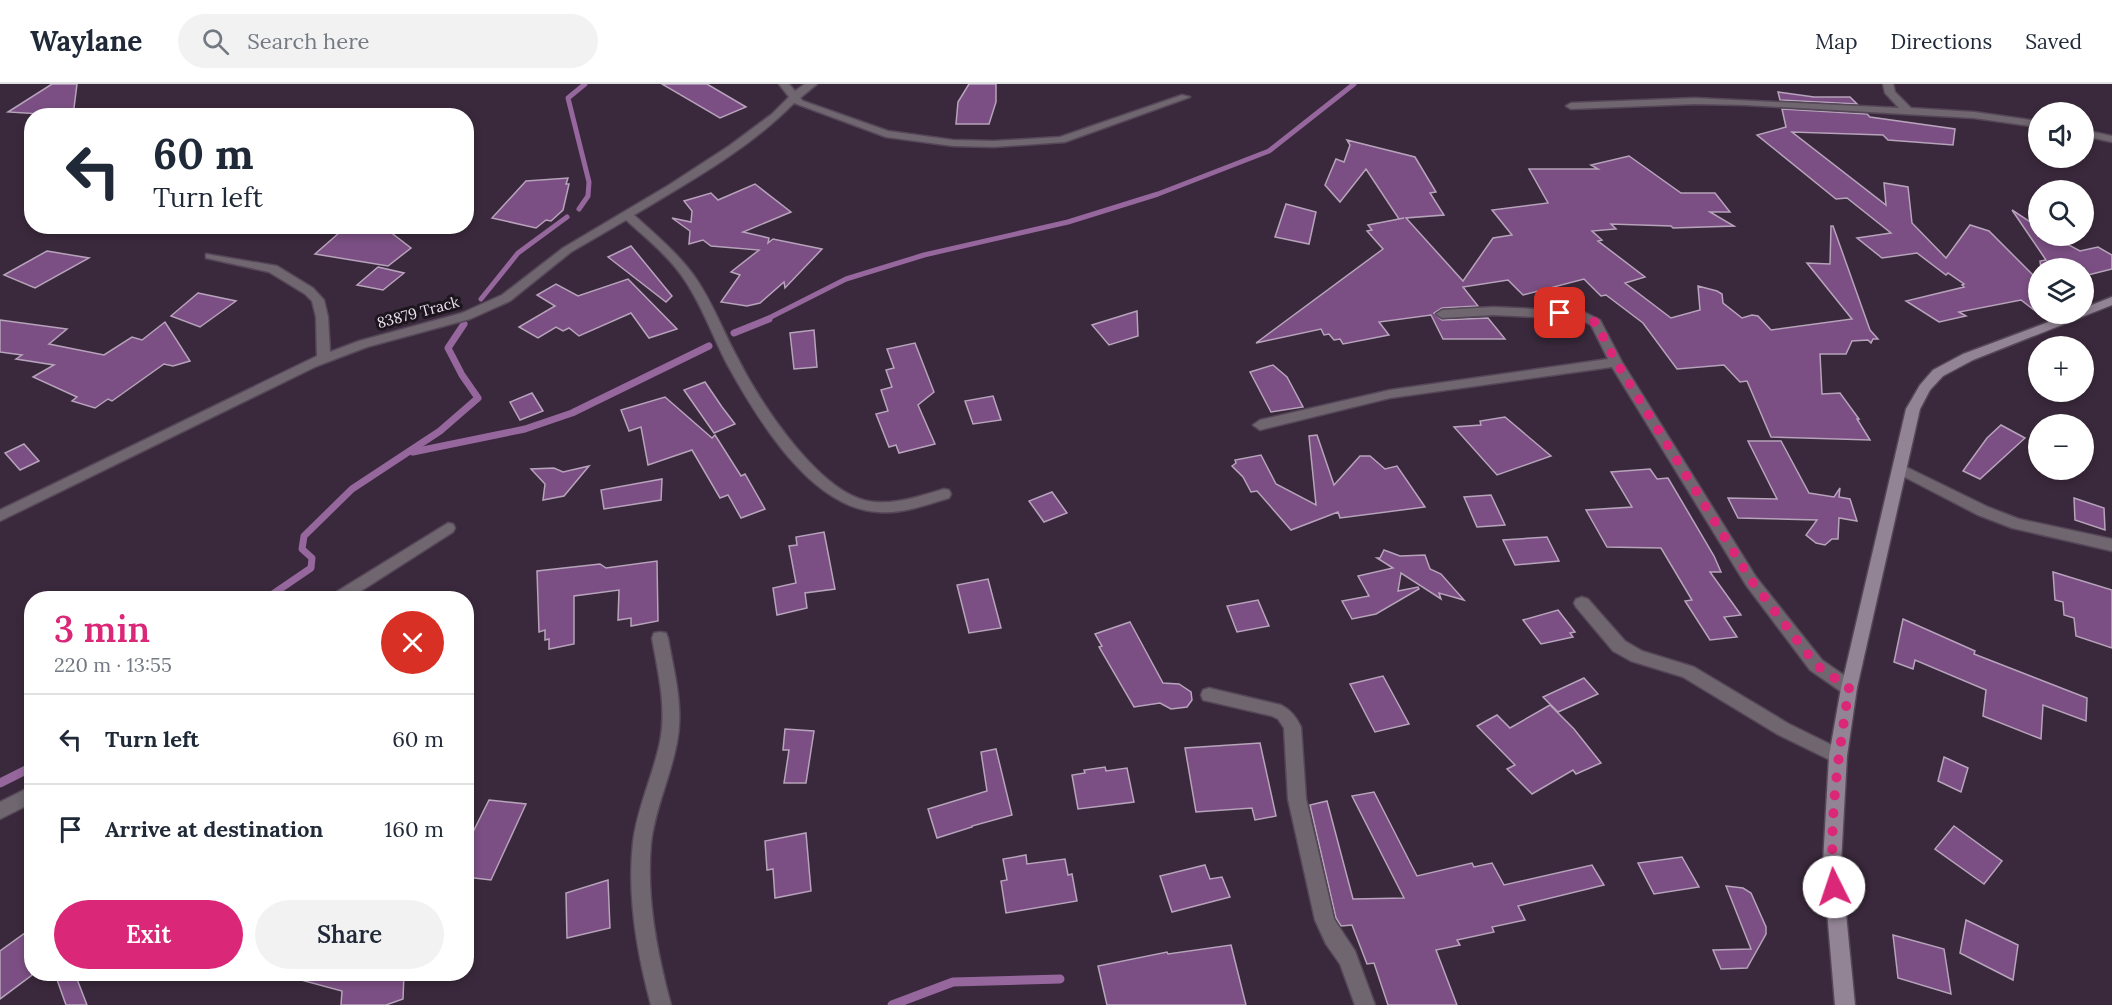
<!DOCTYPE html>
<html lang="en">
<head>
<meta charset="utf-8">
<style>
  :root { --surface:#fff; --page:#f2f2f3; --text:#1f2937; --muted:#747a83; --line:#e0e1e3; --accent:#db2777 }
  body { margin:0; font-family:Lora,serif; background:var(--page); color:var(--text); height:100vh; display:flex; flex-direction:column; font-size:22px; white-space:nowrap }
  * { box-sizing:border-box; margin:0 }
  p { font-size:20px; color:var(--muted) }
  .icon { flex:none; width:33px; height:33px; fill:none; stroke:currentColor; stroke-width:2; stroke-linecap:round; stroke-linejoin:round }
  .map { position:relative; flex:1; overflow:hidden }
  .drawer { position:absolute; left:24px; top:507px; width:450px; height:390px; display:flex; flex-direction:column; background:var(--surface); border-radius:24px; box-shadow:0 3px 9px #0003 }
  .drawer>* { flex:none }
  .top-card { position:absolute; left:24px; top:24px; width:450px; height:126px; border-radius:24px; box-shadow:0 3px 9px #0003; background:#fff; color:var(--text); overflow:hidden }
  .tools { position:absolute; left:2028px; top:18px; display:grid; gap:12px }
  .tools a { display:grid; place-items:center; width:66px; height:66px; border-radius:50%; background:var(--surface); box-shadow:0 3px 9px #0003; font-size:30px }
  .pin { position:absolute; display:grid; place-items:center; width:51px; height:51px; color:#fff; margin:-26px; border-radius:12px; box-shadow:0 3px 9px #0006 }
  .me { position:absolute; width:66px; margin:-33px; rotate:356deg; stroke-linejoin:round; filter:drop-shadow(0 0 4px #0008) }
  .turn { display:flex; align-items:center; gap:21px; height:126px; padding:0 30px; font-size:27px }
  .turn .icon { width:78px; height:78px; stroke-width:2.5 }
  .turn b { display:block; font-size:42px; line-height:51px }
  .round { display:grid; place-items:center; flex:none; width:63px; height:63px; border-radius:32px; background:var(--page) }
  .summary { display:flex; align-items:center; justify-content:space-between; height:102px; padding:0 30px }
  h1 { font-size:36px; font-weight:600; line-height:45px; color:var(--accent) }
  .primary-button { display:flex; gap:12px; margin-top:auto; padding:12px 30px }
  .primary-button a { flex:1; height:69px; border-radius:36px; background:var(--accent); color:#fff; font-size:24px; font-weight:600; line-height:69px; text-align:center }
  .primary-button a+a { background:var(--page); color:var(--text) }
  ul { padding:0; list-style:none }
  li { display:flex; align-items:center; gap:18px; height:90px; padding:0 30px; border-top:2px solid var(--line) }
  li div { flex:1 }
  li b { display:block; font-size:22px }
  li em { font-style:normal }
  header { display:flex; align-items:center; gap:36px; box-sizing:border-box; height:84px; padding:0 30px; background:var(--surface); border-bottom:2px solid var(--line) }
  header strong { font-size:28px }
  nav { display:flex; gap:33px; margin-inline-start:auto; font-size:21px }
  .search { width:420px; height:54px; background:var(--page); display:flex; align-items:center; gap:15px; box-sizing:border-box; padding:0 21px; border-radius:33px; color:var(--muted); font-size:22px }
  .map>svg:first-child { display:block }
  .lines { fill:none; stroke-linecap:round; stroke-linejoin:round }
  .stream-far2 { stroke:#95679d; stroke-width:5 }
  .stream-far1 { stroke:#95679d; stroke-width:7 }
  .stream { stroke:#95679d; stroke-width:9 }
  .building { fill:#7b4f83; stroke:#b7a3bb; stroke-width:1.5 }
  .street-casing { stroke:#564758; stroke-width:3 }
  .secondary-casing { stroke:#564758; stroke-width:3 }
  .street { fill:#6f6670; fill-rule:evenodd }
  .secondary { fill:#928494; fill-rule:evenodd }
  .route { stroke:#db2777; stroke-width:10; stroke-dasharray:0 18 }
  .labels { text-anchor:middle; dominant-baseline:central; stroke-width:6; stroke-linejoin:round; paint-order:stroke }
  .street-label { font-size:15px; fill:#ece2ee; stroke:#1c151e }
</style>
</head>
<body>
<header>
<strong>Waylane</strong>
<div class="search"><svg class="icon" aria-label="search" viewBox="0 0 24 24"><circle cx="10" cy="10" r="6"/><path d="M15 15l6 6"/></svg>Search here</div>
<nav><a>Map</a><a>Directions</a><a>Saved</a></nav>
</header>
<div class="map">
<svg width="2112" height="921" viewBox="0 0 2112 921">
  <rect width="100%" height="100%" fill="#3a293c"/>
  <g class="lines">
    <g class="stream-far2">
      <path d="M579 125 588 112 589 98 568 14 585 0"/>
      <path d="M481 215 518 169 567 133"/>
      <path d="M765 236 846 195 924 171 1068 138 1158 110 1269 67 1354 0"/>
    </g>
    <g class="stream-far1">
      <path d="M734 249 769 235"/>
      <path d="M413 368 525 345 572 329 709 262"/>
      <path d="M267 514 311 484 312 474 302 465 304 452 352 405 440 347 478 314 462 291 448 264 464 240"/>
    </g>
    <g class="stream">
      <path d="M0 699 32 683"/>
      <path d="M892 921 953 898 1060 895"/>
    </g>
  </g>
  <g class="building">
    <path d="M52 0H77L73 32 8 28Z"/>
    <path d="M662 0H707L746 23 720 34Z"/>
    <path d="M969 0H996V18L989 40H956L958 18Z"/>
    <path d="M1778 8 1814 13H1850L1857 20 1780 16Z"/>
    <path d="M1782 25 1867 30 1870 33 1955 45 1953 61 1888 56 1883 51 1792 48 1886 121 1884 99 1908 103 1912 139 1946 174 1970 141 1989 147 2038 196V229L2021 216 1959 228 1966 232 1939 238 1906 217 1964 203 1962 201 1964 200 1948 189 1946 191 1917 169 1882 174 1857 154 1891 149 1847 114 1836 115 1757 51 1786 43Z"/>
    <path d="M1347 56 1415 73 1436 108 1430 109 1444 131 1406 134 1463 197 1493 154 1512 151 1492 126 1548 119 1529 85H1598L1591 81 1629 72 1681 109H1715L1730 128H1710L1734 142 1673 144 1671 142 1611 140 1616 145 1592 147 1602 156 1598 157 1645 193 1625 199 1671 234 1700 226 1698 202 1717 207 1722 210 1723 219 1742 234 1752 231 1758 232 1771 246 1852 235 1807 179 1830 180 1831 142H1833L1870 246 1878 255H1873L1871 259 1868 256 1852 257 1846 270H1820L1822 310 1840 309 1859 335H1857L1870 356 1771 353 1747 297 1740 298 1724 281 1677 285 1643 239 1606 211 1601 212 1584 195 1523 211 1508 196 1463 203 1478 222 1442 224 1434 229 1442 236 1488 234 1505 255H1443L1431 231 1379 238 1389 251 1343 260 1340 255 1334 256 1329 250 1324 251 1321 245 1256 259 1383 165 1367 147 1372 146 1368 141 1404 134 1399 135 1366 85 1340 118 1325 101 1336 75 1344 78 1350 61Z"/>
    <path d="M568 94 566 100H569L563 126 551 137 546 136 536 144 492 134 526 97Z"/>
    <path d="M755 100 791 128 743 148 769 154 768 159 773 155 822 165 785 204 784 198 760 219 747 222 721 218 740 191 731 188 759 166 711 162 703 156 689 160 690 147 672 134 691 138 692 127 684 117 711 109 718 116Z"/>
    <path d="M1286 120 1316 128 1309 160 1275 153Z"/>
    <path d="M2012 126 2038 143V152H2052L2080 167 2098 163 2112 171V185L2084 192V184H2041L2040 177 2046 176Z"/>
    <path d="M347 142 385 144 411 164 388 182 315 170Z"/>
    <path d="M631 162 672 212 666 218 608 173Z"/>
    <path d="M47 167 89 174 35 204 4 191Z"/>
    <path d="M378 183 404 189 383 206 357 201Z"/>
    <path d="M628 195 677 245 649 254 631 229 579 252 569 244 563 247 556 243 538 254 519 243 555 222 537 211 556 200 578 212Z"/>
    <path d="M198 209 236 217 200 243 171 232Z"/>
    <path d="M1137 227 1138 252 1109 261 1092 241Z"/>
    <path d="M0 236 67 245 49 260 104 271 132 253 142 256 165 238 190 277 173 282 164 280 112 317 108 315 95 324 72 317 77 313 33 293 54 281 16 275 22 271 0 268Z"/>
    <path d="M814 246 817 283 794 285 790 249Z"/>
    <path d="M915 259 934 308 918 321 935 360 899 369 896 361 889 363 876 330 888 327 881 306 892 303 886 286 894 284 887 265Z"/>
    <path d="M1273 281 1287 293 1303 323 1271 328 1250 288Z"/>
    <path d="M705 298 722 323 735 340 714 349 684 306Z"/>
    <path d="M532 309 543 327 520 336 510 318Z"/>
    <path d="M993 312 1001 336 973 340 965 317Z"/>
    <path d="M665 313 712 354 715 351 741 392 745 390 765 425 741 434 728 411 720 414 692 366 648 381 641 343 629 347 621 326Z"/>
    <path d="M1505 333 1551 372 1497 391 1454 343 1481 341 1480 337Z"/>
    <path d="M2001 341 2025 354 1980 395 1963 387 1987 354Z"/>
    <path d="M1317 351 1334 401 1360 372H1370L1385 385 1397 382 1425 423 1340 434 1338 428 1291 446 1257 407 1251 408 1243 393 1232 382 1236 379 1235 376 1261 371 1276 400 1316 421 1309 352Z"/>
    <path d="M1748 357H1781L1809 409 1834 413 1840 404 1839 413 1850 415 1857 437 1839 434 1838 455H1832L1825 461 1816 459 1806 451 1817 436 1738 434 1728 414 1777 415Z"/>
    <path d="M24 360 39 377 20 386 5 369Z"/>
    <path d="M589 382 564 412 543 416 545 400 531 385 554 384 563 388Z"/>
    <path d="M1650 385 1657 395 1668 394 1714 472 1721 488H1710L1741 531 1724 533 1737 553 1710 556 1685 517 1692 516 1661 464 1607 463 1586 426 1632 423 1611 388Z"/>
    <path d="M662 395 661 416 604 425 601 406Z"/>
    <path d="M1052 408 1067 429 1044 438 1029 417Z"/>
    <path d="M1491 411 1505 441 1477 443 1464 413Z"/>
    <path d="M2074 414 2104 424 2105 446 2075 436Z"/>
    <path d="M824 448 835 505 805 509 807 524 777 531 773 504 796 499 789 462 797 461 796 453Z"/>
    <path d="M1547 453 1559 477 1515 481 1503 456Z"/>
    <path d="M1384 466 1400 472 1425 471 1430 485 1441 490 1464 516 1439 509 1441 515 1401 489 1398 507 1418 503 1419 505 1376 530 1352 535 1342 517 1369 512 1358 492 1393 484 1377 474H1380Z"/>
    <path d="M657 477 658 537 631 542V534L618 536 619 506 574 512V560L549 565V555L545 556V546L539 548 537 487 600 480 606 484Z"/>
    <path d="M2053 488 2112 506V564L2076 552 2074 534 2064 531 2063 518 2055 516Z"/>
    <path d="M988 495 1001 544 969 549 957 501Z"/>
    <path d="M1258 516 1269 542 1237 548 1227 522Z"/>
    <path d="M1558 526 1575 548 1570 549 1573 553 1541 560 1523 536Z"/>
    <path d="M1903 535 1975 567 1974 570 2087 614 2086 637 2043 621 2041 655 1983 632 1986 606 1915 576 1913 585 1894 578Z"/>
    <path d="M1130 538 1163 599 1179 600 1191 608 1192 616 1187 623 1171 625 1160 619 1134 623 1099 563 1102 562 1095 550Z"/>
    <path d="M1383 592 1409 640 1375 648 1350 600Z"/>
    <path d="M1584 594 1598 610 1558 628 1543 613Z"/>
    <path d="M1550 621 1574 645 1601 679 1576 690 1573 686 1532 710 1507 685 1515 681 1477 642 1497 631 1510 644Z"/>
    <path d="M785 645 814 647 806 699H784L789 666H783Z"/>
    <path d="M1260 659 1276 732 1255 736 1252 724 1196 728 1185 664Z"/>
    <path d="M996 665 1012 731 972 742V743L937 754 928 725 987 707 981 668Z"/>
    <path d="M1944 673 1968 684 1961 708 1938 697Z"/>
    <path d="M1105 683 1106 687 1127 684 1134 718 1078 725 1072 691 1085 689 1084 686Z"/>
    <path d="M1374 708 1417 792 1472 779 1474 783 1492 779 1504 801 1592 781 1604 801 1518 822 1525 836 1492 843 1494 848 1457 856 1460 861 1436 866 1457 921H1388L1374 879 1367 880 1352 841 1341 842 1336 834 1310 721 1327 717 1353 815 1404 814 1352 712Z"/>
    <path d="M489 716 526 720 491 796 466 793V762Z"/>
    <path d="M1954 742 2002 777 1984 800 1935 765Z"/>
    <path d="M806 749 811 807 775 814 773 785 767 786 765 757Z"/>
    <path d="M1026 771 1027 780 1065 775 1068 791 1072 790 1077 817 1006 829 1001 797 1007 796 1003 775Z"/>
    <path d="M1682 773 1699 803 1654 810 1638 779Z"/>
    <path d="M1205 781 1210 795 1222 793 1230 813 1172 828 1160 792Z"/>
    <path d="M608 796 610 844 567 854 566 809Z"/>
    <path d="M1726 802 1743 804 1751 809 1766 843V850L1747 884 1721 885 1713 866 1751 865Z"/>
    <path d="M1966 836 2018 861 2013 896 1960 869Z"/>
    <path d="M32 844V891L0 915V867Z"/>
    <path d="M1893 851 1944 865 1951 910 1898 894Z"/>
    <path d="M1231 861 1246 921H1107L1098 882 1167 868 1168 870Z"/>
    <path d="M55 890H75L87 921H66Z"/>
    <path d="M302 890H404L403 915 386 921H341L342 907 301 896Z"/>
  </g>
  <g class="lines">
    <defs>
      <g id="street">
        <path d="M779 0H789L795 7 805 0H817L800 14 803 17 888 47 953 56 994 57 1060 53 1182 11 1190 13 1065 58 994 63 953 62 886 53 794 19C749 65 689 98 634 131 656 151 680 171 697 196 713 220 723 247 737 273 759 317 812 398 860 415 887 424 917 413 944 405L949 406 951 410 949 414C926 421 902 430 878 428 810 424 757 334 727 280 713 253 703 224 686 198 671 174 647 155 626 136L571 168 510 217 470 235 367 263 317 282 0 437V426L317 272 316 233 312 217 305 210 269 188 206 174V170L277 182 313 204 324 216 328 233 330 268 359 257 462 229 502 211 563 164 669 101 729 62 772 30 789 13Z"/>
        <path d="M1883 0H1893L1895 8 1911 24 1974 28 2038 37V43L1974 34 1745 21 1695 20 1571 25 1566 22 1571 19 1695 14 1899 24 1885 9Z"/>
        <path d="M2084 46 2112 52V58L2084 52Z"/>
        <path d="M1493 223 1582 227 1600 236 1622 278 1756 493 1822 576 1855 599 1857 604 1855 609 1849 611 1843 609 1810 586 1746 501 1612 283 1390 314 1260 346 1253 341 1260 336 1390 306 1608 275 1591 241 1579 235 1493 231 1442 234 1436 230 1442 226Z"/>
        <path d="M1900 380 1988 423 2019 435 2112 455V467L2012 444 1978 431 1895 388 1893 385 1895 382Z"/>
        <path d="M448 439 453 440 455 444 453 448 350 514H331L333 510Z"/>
        <path d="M1582 513 1588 515 1625 557 1642 567 1694 583 1789 640 1844 667 1847 672 1844 677 1838 680 1832 677 1777 650 1683 593 1631 577 1613 567 1576 523 1574 519 1576 515Z"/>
        <path d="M660 548 666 549 668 554C674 588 684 623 677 658 671 692 655 724 651 759 646 813 657 869 671 921H651C637 869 627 813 633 759 637 724 653 692 660 658 667 623 658 588 652 554L654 549Z"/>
        <path d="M1209 604 1281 621C1291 626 1296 633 1301 643L1306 715 1334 835 1355 867 1375 921H1355L1340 880 1326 860 1315 836 1288 715 1284 644 1278 635 1272 632 1203 616 1201 611 1203 606Z"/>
        <path d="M32 702V719L0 735V718Z"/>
      </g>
      <path id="secondary" d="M2112 213V221L1973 276 1943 292 1930 306 1920 325 1857 604 1847 672 1841 779 1855 921H1835L1823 779 1829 672 1841 604 1906 325 1920 301 1933 286 1963 270 2070 230H2084V224Z"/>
    </defs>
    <use href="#street" class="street-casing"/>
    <use href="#secondary" class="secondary-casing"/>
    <use href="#street" class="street"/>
    <use href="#secondary" class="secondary"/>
  </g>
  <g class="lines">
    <path class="route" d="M1560 229 1582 231 1596 239 1616 278 1751 496 1816 581 1849 604C1839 669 1828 737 1834 803"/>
  </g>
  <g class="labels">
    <g class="street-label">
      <text transform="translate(418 228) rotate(-15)">83879 Track</text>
    </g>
  </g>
</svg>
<div class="tools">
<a><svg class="icon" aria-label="sound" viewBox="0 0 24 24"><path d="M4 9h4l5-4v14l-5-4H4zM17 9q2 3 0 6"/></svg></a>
<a><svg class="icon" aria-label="search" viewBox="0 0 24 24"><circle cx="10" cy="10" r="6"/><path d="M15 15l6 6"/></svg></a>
<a><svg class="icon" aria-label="layers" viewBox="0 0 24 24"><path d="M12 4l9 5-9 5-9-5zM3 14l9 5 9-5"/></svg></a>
<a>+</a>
<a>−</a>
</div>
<div class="pin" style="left:1560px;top:229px;background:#d93025"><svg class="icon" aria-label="arrive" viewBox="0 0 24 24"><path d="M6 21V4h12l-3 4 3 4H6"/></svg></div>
<svg class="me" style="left:1834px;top:803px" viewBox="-20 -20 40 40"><circle r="19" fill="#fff"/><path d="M0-13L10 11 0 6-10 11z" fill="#db2777"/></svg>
<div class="top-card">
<div class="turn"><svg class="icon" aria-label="left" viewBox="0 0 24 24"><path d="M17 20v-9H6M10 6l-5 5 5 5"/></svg><div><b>60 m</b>Turn left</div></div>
</div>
<section class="drawer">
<div class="summary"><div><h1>3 min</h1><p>220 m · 13:55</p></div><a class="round" style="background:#d93025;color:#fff"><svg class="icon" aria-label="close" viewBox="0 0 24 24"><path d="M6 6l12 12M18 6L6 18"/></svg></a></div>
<ul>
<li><svg class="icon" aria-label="left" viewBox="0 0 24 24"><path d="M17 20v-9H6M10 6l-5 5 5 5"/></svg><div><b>Turn left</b></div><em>60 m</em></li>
<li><svg class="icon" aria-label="arrive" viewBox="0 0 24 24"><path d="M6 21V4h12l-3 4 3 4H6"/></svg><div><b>Arrive at destination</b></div><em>160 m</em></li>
</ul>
<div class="primary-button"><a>Exit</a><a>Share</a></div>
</section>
</div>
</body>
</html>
